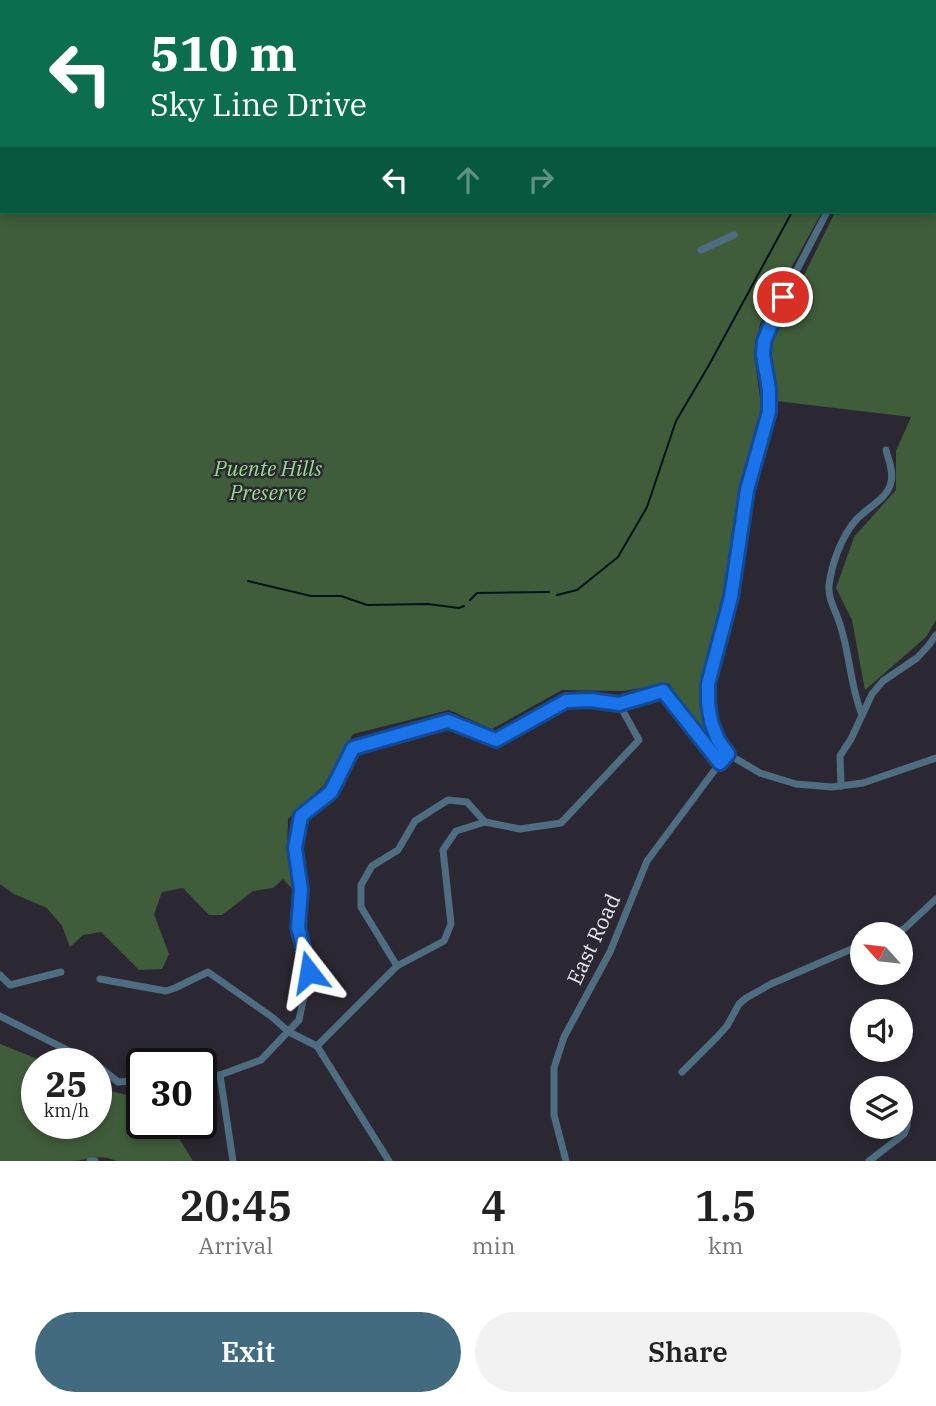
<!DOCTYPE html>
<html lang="en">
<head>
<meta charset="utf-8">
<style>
  :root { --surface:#fff; --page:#f2f2f2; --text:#222; --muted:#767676; --accent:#426b7f }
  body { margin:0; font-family:"IBM Plex Serif",serif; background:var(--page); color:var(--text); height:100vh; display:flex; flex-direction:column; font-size:26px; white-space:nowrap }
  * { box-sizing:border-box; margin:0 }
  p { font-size:23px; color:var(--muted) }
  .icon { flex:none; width:38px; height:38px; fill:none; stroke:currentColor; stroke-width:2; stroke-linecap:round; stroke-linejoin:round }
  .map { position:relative; height:1161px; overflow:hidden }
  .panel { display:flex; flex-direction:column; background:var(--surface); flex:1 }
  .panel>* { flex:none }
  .guide { position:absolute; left:0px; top:0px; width:936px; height:214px; box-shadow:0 4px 10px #0003; background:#0b6e4f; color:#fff; overflow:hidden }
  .needle { width:46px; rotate:297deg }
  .fabs { position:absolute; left:850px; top:922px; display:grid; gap:14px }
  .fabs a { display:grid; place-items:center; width:63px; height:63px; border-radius:50%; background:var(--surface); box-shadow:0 4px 10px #0003; font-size:35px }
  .speed { position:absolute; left:21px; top:1048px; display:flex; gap:14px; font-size:35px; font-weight:700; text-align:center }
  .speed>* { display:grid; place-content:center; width:91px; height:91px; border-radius:50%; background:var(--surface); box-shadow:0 4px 10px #0003; line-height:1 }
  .speed small { font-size:18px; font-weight:400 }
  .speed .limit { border:4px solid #111; border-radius:10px; background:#fff; color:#111 }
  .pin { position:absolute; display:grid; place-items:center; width:60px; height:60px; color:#fff; margin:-30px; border:4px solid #fff; border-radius:50%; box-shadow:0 2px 7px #0007 }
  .me { position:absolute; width:77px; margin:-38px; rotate:346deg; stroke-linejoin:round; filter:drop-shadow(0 0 5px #0008) }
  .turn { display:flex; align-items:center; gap:24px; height:147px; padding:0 35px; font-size:32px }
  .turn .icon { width:91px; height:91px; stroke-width:2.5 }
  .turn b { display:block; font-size:49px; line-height:60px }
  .lanes { display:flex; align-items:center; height:66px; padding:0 35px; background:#0003; justify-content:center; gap:35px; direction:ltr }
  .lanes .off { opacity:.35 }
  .eta { display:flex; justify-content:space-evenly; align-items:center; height:119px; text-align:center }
  .eta b { font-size:42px; font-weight:600; line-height:49px }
  .action { display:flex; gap:14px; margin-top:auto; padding:14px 35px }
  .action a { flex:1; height:80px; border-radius:42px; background:var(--accent); color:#fff; font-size:28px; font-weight:600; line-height:80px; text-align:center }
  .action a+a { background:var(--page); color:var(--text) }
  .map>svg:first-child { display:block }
  .green { fill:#405d3b }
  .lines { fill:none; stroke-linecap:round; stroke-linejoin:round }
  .stream { stroke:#00131f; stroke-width:2 }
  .minor { stroke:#4e6d80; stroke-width:7 }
  .route-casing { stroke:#114b97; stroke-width:18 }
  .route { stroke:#1a73e8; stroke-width:12 }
  .labels { text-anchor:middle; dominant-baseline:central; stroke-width:5; stroke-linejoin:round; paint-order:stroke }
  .park-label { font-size:21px; font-style:italic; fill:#95dc88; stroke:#2c2833 }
  .street-label { font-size:21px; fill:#e9e6ee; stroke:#2c2833 }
</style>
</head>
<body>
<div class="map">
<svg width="936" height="1161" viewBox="0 0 936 1161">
  <rect width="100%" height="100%" fill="#2c2833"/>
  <g class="green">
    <path d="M0 0H768V2H2V212H822L760 324 754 353 762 413 740 488 722 614 706 673 701 702 703 718 710 736 720 751 719 755H717L703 739 669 683 624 691 562 690 492 729 449 710 353 734 324 785 288 819 287 850 295 892 283 879 273 888 253 891 222 915H209L183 888 162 892 154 914 169 954 162 969 139 970 101 932 83 935 70 947 62 926 47 908 14 894 0 884Z"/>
    <path d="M936 142V620L926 637 865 690 852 620 836 588 854 537 896 490V451L911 417 776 401 770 350 783 318 835 212H934V143Z"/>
    <path d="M0 1044 50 1064H37V1124H96V1087L127 1095 142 1093V1124H184L180 1140 193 1161H116C99 1153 89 1160 72 1161 49 1161 24 1161 0 1161Z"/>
  </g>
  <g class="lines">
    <g class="stream">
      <path d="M790 2V0"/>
      <path d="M248 581 311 596H341L367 605 428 604 459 608 464 606"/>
      <path d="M557 595 577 590 618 557 647 507 676 421 709 365 792 212"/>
      <path d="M470 600 477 593 549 592"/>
    </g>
    <g class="minor">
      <path d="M772 2V0"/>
      <path d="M827 212 788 287 764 341 763 354 770 393 769 412 747 494 731 597 708 684V711L716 735 728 754 760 773 796 784 832 787 863 783 936 758"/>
      <path d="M701 250 734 235"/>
      <path d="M862 715C849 683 850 648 837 616 833 606 828 596 829 585 832 563 841 538 855 521 866 508 888 499 891 482 894 472 888 459 886 450"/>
      <path d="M841 786 840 756 851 739 872 694 883 681 917 658 929 645 936 635"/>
      <path d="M894 934 905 928 936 899"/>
      <path d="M397 966 361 907V885L372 866 398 850 415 821 448 800 467 802 485 822"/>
      <path d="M0 975 10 985 61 972"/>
      <path d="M100 979 166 991 175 988 208 972 272 1017 289 1032 317 1046 397 966 444 941 451 924 443 850 456 831 485 822 520 829 561 823 639 740 619 704"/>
      <path d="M0 1016 95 1064"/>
      <path d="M317 1046 389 1161"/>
      <path d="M96 1064 118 1082 142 1080"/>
      <path d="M682 1072 717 1037 727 1026 739 1004 746 998 771 984 863 944"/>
      <path d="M220 1075 233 1161"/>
      <path d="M201 1076 220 1075 261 1060 299 1020 309 972 298 927 301 890 295 847 301 816 331 792 353 748 448 721 496 740 566 701 591 700 619 704 663 691 720 763"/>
      <path d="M90 1161H95"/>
      <path d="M566 1161 554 1115V1068L564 1037 610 952 647 861 720 763 728 754"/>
      <path d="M869 1161 904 1134 907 1126 908 1108 901 1102"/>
    </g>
  </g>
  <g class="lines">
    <defs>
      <path id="route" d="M309 972 298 927 301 890 295 848 301 816 331 792 353 748 448 721 496 740 566 701 591 700 619 704 663 691 720 763 728 754 718 740 711 722 708 703V684L731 597 747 490 769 412V389L763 355 764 341 783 297"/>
    </defs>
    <use href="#route" class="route-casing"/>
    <use href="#route" class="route"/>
  </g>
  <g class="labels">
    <g class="park-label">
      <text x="268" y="468">Puente Hills<tspan x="268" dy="24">Preserve</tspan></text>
    </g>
    <g class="street-label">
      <text transform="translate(593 939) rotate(-65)">East Road</text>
    </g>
  </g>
</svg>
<div class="fabs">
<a><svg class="needle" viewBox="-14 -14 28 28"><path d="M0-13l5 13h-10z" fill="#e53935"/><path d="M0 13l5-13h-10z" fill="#767676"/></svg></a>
<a><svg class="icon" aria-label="sound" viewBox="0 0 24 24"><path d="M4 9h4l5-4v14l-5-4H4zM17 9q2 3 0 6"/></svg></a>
<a><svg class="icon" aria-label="layers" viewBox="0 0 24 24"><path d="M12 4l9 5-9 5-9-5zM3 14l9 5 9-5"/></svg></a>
</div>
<div class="speed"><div>25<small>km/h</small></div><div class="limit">30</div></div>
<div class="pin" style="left:783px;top:297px;background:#d93025"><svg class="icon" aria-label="arrive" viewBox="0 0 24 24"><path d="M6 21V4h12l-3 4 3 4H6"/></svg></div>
<svg class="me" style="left:309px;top:972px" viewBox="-20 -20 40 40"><path d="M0-17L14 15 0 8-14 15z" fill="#1a73e8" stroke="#fff" stroke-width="4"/></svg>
<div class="guide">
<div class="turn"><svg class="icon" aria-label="left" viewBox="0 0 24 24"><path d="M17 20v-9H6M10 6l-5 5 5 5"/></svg><div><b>510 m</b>Sky Line Drive</div></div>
<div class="lanes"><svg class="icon" aria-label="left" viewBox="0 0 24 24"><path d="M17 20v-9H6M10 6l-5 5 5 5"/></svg><svg class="icon off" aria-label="ahead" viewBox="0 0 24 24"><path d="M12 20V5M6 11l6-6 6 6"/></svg><svg class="icon off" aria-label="right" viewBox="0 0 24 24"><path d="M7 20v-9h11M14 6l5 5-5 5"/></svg></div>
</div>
</div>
<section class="panel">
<div class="eta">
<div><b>20:45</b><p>Arrival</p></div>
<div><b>4</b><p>min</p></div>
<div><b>1.5</b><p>km</p></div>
</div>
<div class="action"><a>Exit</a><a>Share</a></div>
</section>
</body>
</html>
